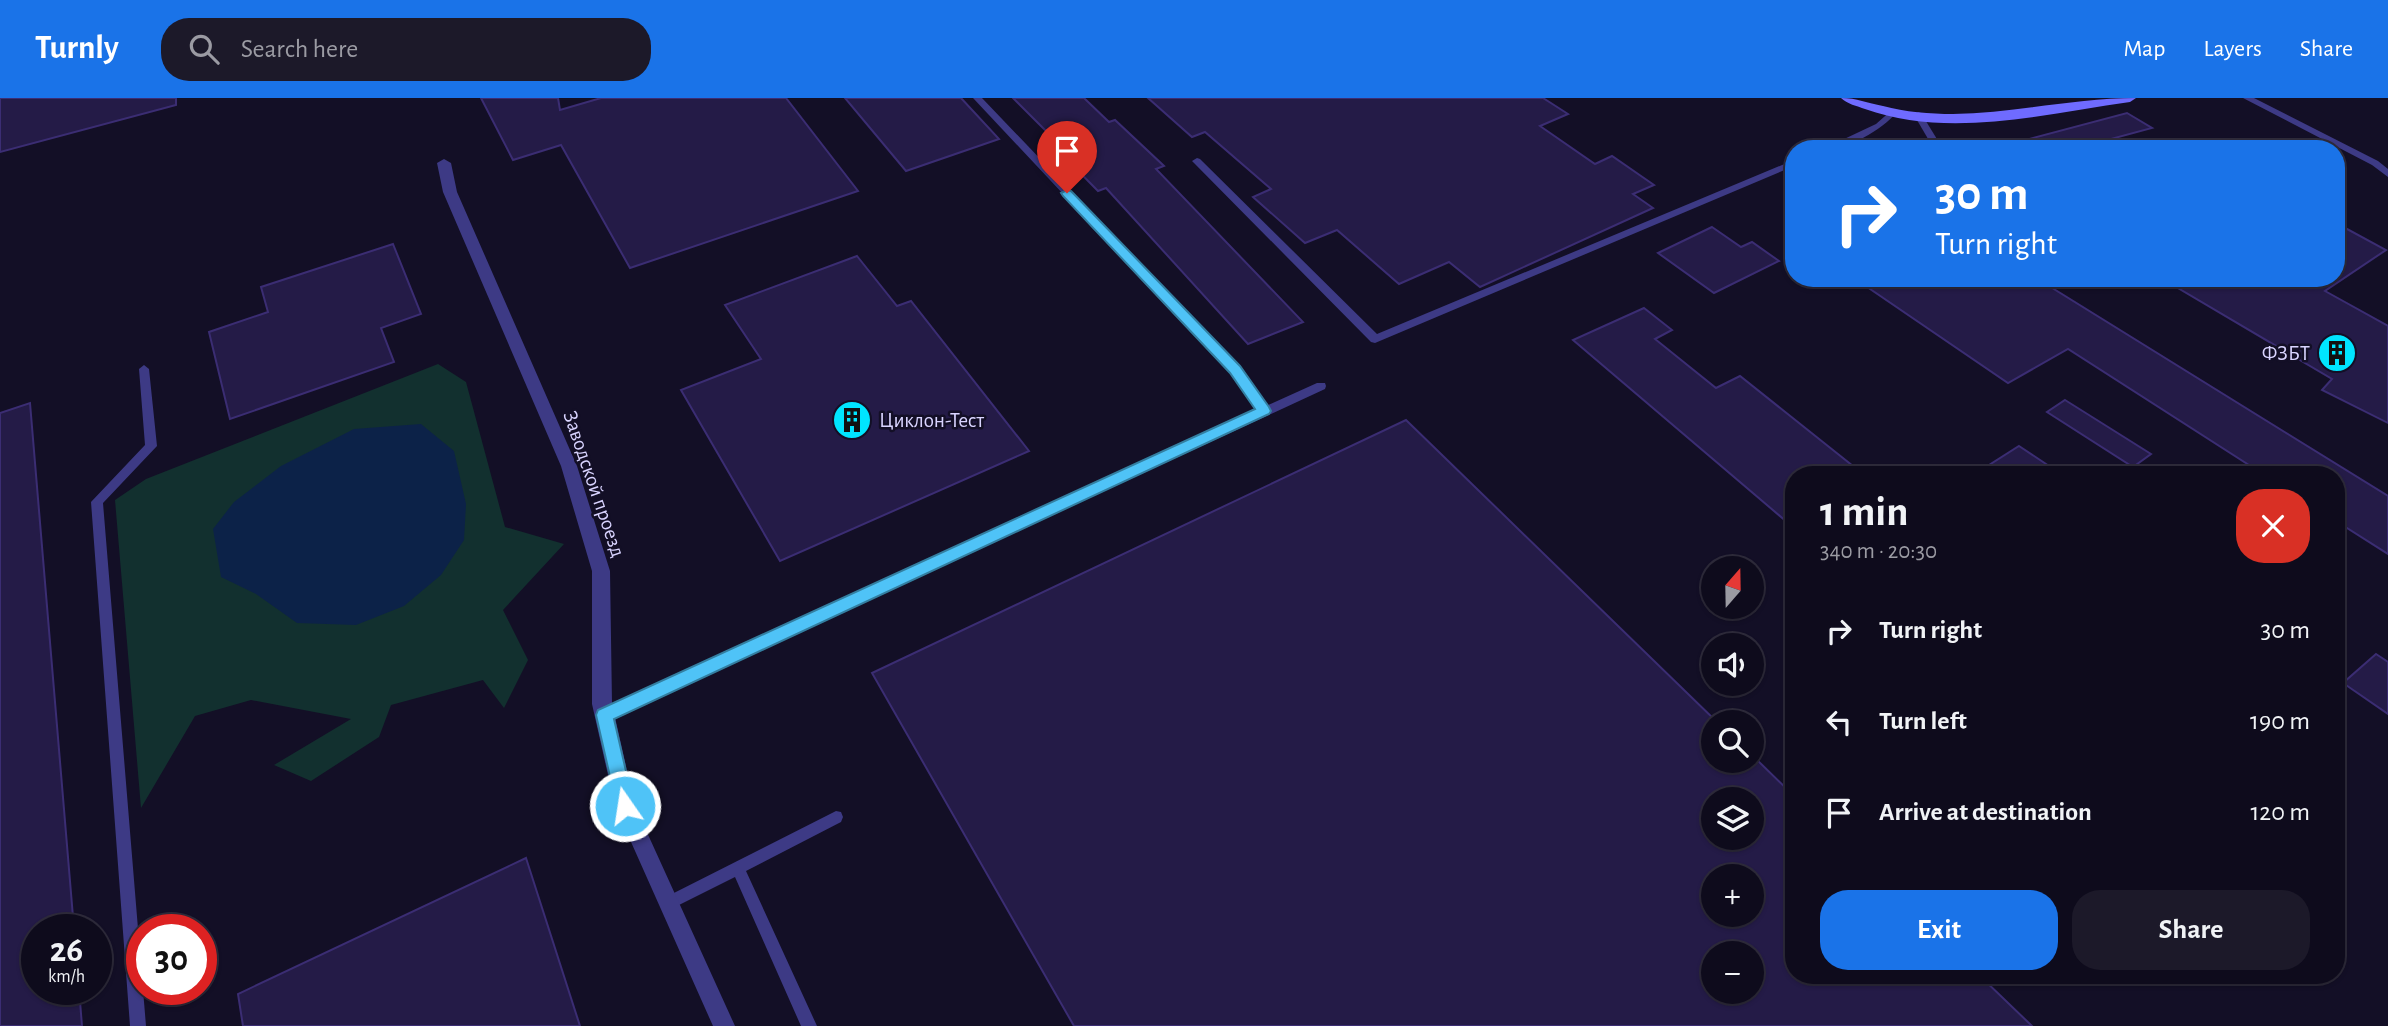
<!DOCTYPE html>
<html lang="en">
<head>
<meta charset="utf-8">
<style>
  :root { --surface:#0e0b1c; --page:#1c1929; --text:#f1f3f6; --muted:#9b9ba3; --line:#2e2b3b; --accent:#1a73e8 }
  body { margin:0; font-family:"Alegreya Sans",sans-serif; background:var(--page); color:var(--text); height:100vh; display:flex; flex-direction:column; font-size:26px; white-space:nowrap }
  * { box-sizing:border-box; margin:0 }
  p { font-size:23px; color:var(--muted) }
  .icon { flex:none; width:38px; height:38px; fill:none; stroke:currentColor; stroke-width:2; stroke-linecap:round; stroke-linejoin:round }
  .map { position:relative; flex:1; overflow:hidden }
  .drawer { position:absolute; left:1785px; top:368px; width:560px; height:518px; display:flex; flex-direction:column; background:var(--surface); border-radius:28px; box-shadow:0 2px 5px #0004,0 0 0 2px var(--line) }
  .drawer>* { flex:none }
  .banner { position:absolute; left:1785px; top:42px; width:560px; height:147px; border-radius:28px; box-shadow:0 2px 5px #0004,0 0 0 2px var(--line); background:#1a73e8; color:#fff; overflow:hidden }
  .needle { width:46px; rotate:20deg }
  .fabs { position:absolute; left:1701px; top:458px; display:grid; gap:14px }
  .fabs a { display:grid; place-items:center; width:63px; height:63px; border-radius:50%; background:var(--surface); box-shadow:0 2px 5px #0004,0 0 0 2px var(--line); font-size:35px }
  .speed { position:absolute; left:21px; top:816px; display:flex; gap:14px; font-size:35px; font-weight:700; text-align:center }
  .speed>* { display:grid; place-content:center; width:91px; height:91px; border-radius:50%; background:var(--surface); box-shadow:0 2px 5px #0004,0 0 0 2px var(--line); line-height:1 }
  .speed small { font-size:18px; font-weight:400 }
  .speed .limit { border:10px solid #d22; background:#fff; color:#111 }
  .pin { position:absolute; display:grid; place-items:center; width:60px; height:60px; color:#fff; margin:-72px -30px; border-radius:50% 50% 50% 0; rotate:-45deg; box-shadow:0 0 7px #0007 }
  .pin .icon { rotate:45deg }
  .me { position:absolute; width:77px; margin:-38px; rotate:347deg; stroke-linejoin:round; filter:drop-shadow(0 0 5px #0008) }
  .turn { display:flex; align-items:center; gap:24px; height:147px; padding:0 35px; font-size:32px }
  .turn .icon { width:91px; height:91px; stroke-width:2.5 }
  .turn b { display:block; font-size:49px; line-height:60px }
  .round { display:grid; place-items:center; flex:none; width:74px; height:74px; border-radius:28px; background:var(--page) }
  .overview { display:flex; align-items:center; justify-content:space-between; height:119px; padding:0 35px }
  h1 { font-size:42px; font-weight:700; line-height:52px }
  .action { display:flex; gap:14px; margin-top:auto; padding:14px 35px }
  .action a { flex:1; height:80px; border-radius:28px; background:var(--accent); color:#fff; font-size:28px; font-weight:700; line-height:80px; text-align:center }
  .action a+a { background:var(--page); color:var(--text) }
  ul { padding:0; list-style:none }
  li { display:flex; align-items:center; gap:21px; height:91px; padding:0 35px }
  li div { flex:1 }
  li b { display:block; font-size:26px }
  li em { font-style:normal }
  header { display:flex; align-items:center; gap:42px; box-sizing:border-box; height:98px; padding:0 35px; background:var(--accent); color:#fff }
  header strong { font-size:33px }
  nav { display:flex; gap:38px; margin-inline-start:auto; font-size:24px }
  .search { width:490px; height:63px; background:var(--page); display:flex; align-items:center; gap:18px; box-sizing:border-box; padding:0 24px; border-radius:28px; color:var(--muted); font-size:26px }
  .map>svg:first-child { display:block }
  .green { fill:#12302f }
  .water { fill:#0c2248 }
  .building { fill:#241b47; stroke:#3b2d73; stroke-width:2; fill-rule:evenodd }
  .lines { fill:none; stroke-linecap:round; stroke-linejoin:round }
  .lane { fill:#3d3a85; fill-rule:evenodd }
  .street { fill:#3d3a85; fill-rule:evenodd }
  .secondary { fill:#6f6bff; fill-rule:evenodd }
  .route { fill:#4fc3f7; stroke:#337fa1; stroke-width:2 }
  .labels { text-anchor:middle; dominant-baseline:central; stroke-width:5; stroke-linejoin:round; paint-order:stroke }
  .poi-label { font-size:21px; fill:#d9d4ff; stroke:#130f26; text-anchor:end }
  .street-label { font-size:21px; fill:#d9d4ff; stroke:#130f26 }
</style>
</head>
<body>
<header>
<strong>Turnly</strong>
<div class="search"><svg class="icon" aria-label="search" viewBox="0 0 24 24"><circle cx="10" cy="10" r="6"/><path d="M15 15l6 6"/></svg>Search here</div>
<nav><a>Map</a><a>Layers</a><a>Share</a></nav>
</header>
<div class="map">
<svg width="2388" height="928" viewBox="0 0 2388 928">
  <rect width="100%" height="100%" fill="#130f26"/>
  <path class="green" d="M438 266 466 284 505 429 564 446 503 512 528 562 504 610 483 582 391 607 379 639 311 683 274 667 351 621 251 602 195 618 141 710 115 402 146 381Z"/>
  <path class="water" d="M421 326 454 353 466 406 464 442 441 477 404 508 356 527 297 525 256 496 221 479 213 431 234 404 281 368 354 331Z"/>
  <g class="building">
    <path d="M0 0H176V7L0 54Z"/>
    <path d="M481 0H558L560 12 601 0H786L858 93 630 170 561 47 513 62Z"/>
    <path d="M845 0H961L999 41 906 73Z"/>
    <path d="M1013 0H1084L1109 24 1115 22 1164 68 1156 71 1303 224 1248 246 1106 90 1098 93 1050 44 1055 42Z"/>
    <path d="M1148 0H1543L1568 16 1540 28 1595 66 1612 58 1654 87 1633 96 1653 110 1480 189 1449 164 1399 186 1337 132 1305 145 1253 99 1271 91 1205 34 1192 39Z"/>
    <path d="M2127 15 2152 30 2074 51H2019L2018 44Z"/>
    <path d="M2336 125 2386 152 2325 193 2388 228V325L2322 292 2332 281 2161 180H2336Z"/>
    <path d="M1712 129 1741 149 1752 144 1779 163 1714 195 1658 155Z"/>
    <path d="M393 146 421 216 381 230 394 264 230 321 209 234 268 214 261 189Z"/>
    <path d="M857 158 897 208 911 203 1029 353 780 463 681 292 761 261 725 207Z"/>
    <path d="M1854 180H2036L2388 398V456L2336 423V376H2263L2068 251 2008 285Z"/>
    <path d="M1644 210 1672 232 1655 241 1716 290 1740 278 1863 376H1794V430L1573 242Z"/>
    <path d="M2065 302 2151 356 2133 369 2047 314Z"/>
    <path d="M30 305 74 831H37V891H79L82 928H0V315Z"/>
    <path d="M1406 322 1718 625H1713V663H1752V657L1794 698V877H1979L2032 928H1074L872 575ZM1713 702H1752V740H1713ZM1713 779H1752V817H1713ZM1713 856H1752V894H1713Z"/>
    <path d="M2019 348 2061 376H1975Z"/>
    <path d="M2376 556 2388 564V616L2343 585Z"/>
    <path d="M526 760 580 928H243L238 896Z"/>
  </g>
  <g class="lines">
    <g class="lane">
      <path d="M973 0H982L1239 269 1266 308 1317 285H1325L1326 288 1325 291 610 621 605 623 600 621 598 617 600 613 1257 312 1231 275Z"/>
      <path d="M2243 0H2254L2378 63 2388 71V79L2372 67Z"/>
      <path d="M1893 11 1897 14C1881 33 1848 51 1823 51L1876 26Z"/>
      <path d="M1918 14 1921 15 1943 51H1934L1914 17Z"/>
      <path d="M1993 46 1996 47V51H1980Z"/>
      <path d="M1197 60 1200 61 1377 236 1794 62V68L1375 245 1371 244 1194 65 1192 63Z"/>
      <path d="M144 267 149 271 157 348 103 405 146 928H130L91 404 145 347 139 271Z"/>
      <path d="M836 713 841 714 843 719 841 724 746 773 817 928H801L735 779 669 812 664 810 662 805 664 800Z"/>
    </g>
    <path class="street" d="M444 61 451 65 457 94 577 368 610 473 612 606 635 708 735 928H713L615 708 592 606V473L561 368 443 94 437 65Z"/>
    <path class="secondary" d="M1841 0C1857 0 1867 5 1883 8 1905 14 1930 16 1953 16 2014 15 2075 0 2136 0L2130 4C2045 16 1948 41 1865 11 1857 8 1847 6 1841 0Z"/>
  </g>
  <path class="route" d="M1067 92 1071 93 1240 268 1269 309 1271 313 1269 316 614 621 634 708 631 714 625 716 618 714 596 617 598 612 1255 311 1230 275 1063 98 1061 95Z"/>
  <defs>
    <symbol id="building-disc" viewBox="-11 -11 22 22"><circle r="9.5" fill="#00e5ff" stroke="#130f26"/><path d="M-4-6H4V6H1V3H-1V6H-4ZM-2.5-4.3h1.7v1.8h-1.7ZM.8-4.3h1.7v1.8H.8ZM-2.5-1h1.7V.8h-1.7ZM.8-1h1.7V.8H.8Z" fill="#111"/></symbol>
  </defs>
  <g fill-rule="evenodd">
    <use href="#building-disc" x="2315" y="233" width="44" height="44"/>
    <use href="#building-disc" x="830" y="300" width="44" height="44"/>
  </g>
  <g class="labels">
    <g class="poi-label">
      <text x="2310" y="255">ФЗБТ</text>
      <text x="879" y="322" text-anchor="start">Циклон-Тест</text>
    </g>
    <g class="street-label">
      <text transform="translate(594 386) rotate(71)">Заводской проезд</text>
    </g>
  </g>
</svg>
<div class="fabs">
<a><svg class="needle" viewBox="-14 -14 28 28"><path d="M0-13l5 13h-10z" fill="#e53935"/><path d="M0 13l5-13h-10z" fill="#9b9ba3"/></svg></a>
<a><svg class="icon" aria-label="sound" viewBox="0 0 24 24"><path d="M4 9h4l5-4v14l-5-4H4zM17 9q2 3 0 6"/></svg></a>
<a><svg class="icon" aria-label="search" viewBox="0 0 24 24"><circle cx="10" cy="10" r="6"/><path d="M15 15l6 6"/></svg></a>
<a><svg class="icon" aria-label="layers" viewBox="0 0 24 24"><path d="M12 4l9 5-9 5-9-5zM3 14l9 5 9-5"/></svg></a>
<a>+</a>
<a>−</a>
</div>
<div class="speed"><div>26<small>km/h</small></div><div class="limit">30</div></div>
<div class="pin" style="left:1067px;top:95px;background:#d93025"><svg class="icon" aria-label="arrive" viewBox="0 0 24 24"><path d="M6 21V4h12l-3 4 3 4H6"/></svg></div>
<svg class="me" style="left:625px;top:708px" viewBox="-20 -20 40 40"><circle r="17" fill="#4fc3f7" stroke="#fff" stroke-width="3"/><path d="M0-11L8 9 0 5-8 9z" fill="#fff"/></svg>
<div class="banner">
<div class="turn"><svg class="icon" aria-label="right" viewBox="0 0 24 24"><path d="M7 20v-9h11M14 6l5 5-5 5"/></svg><div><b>30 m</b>Turn right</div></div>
</div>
<section class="drawer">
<div class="overview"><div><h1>1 min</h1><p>340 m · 20:30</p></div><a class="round" style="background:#d93025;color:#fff"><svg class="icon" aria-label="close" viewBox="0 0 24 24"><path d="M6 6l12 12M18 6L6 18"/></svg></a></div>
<ul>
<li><svg class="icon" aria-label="right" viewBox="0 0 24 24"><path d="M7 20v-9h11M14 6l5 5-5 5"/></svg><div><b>Turn right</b></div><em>30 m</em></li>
<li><svg class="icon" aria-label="left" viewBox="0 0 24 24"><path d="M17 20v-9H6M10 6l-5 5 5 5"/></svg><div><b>Turn left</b></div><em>190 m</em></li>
<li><svg class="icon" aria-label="arrive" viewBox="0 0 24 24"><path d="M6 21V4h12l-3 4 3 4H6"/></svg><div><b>Arrive at destination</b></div><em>120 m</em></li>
</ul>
<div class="action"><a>Exit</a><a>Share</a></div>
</section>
</div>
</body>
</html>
